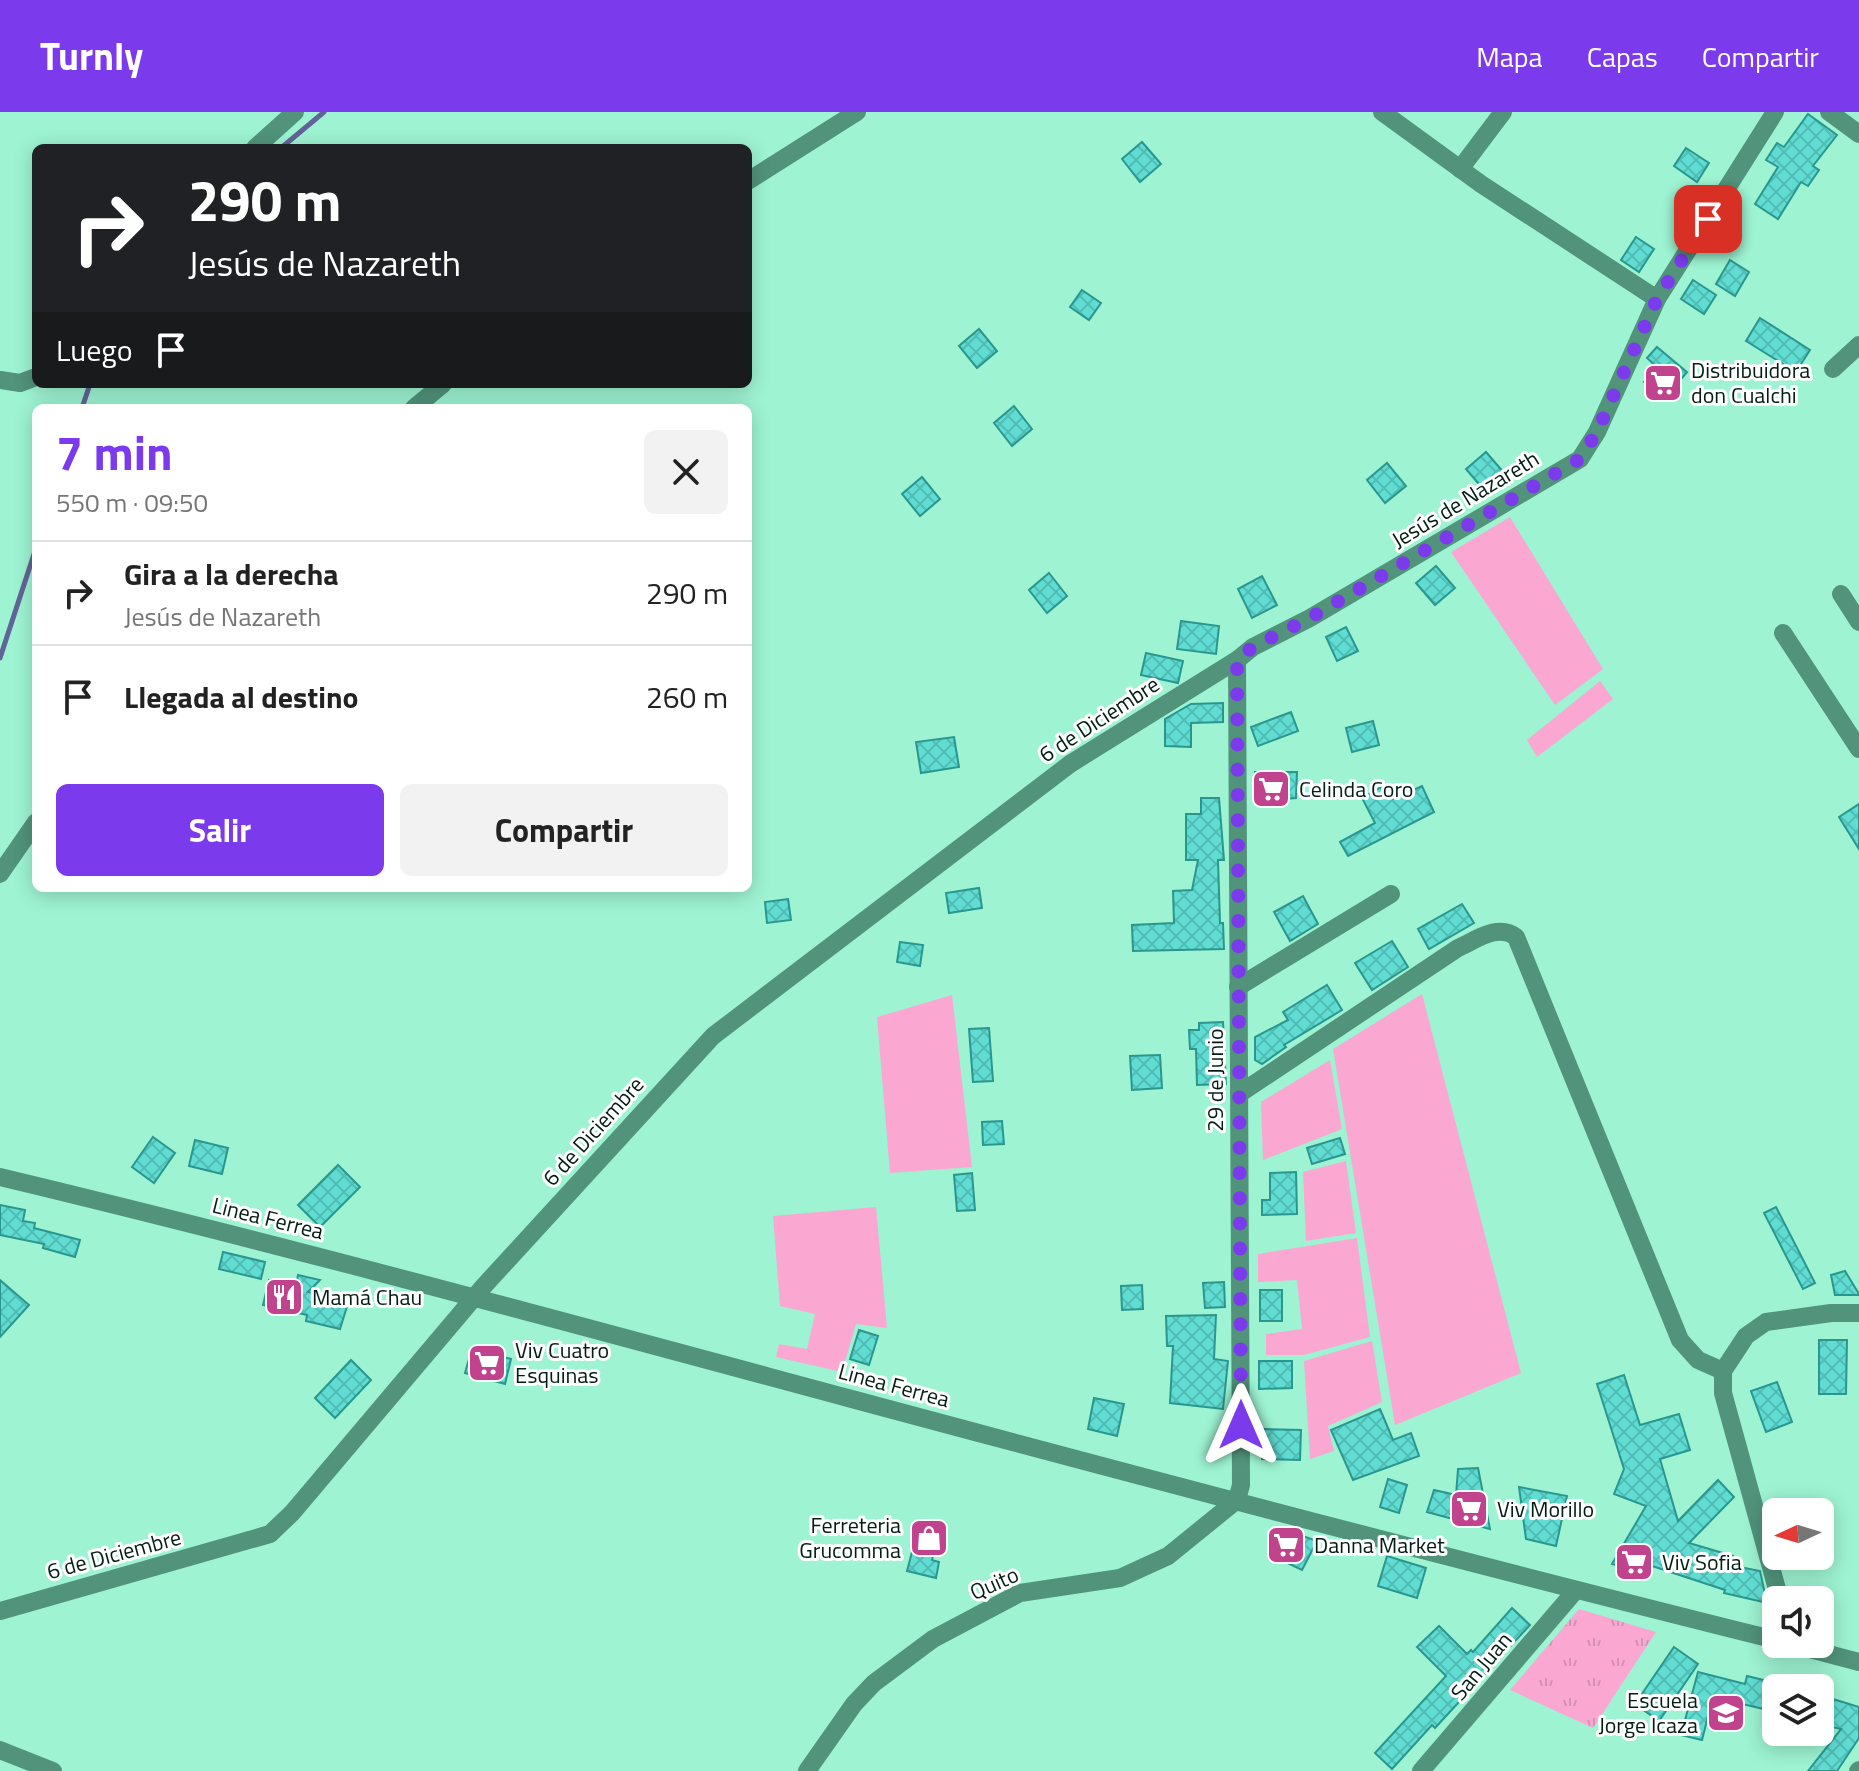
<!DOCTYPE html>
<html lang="es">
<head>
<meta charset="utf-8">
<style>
  :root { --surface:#fff; --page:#f2f2f2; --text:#222; --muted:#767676; --line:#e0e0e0; --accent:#7c3aed }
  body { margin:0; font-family:"Titillium Web",sans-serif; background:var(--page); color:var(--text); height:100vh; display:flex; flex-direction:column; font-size:30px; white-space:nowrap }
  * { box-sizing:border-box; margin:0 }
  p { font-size:26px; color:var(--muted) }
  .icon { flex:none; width:44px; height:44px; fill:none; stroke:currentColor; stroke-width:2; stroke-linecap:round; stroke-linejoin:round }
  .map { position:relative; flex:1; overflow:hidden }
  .details { position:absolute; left:32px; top:292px; width:720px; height:488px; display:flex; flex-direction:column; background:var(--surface); border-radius:12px; box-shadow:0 4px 20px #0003 }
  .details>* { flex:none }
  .top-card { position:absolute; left:32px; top:32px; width:720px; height:244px; border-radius:12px; box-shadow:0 4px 20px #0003; background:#202124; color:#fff; overflow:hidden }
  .needle { width:52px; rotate:266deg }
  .tools { position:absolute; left:1762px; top:1386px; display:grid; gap:16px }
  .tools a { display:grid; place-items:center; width:72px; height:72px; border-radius:12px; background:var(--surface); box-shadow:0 4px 20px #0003; font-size:40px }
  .pin { position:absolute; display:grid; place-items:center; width:68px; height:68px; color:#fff; margin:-34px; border-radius:16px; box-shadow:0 4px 12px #0006 }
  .me { position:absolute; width:88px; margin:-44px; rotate:0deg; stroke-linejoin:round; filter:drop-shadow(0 0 6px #0008) }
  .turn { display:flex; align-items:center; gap:28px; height:168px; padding:0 24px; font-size:36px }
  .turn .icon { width:104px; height:104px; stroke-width:2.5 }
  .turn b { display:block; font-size:56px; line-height:68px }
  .then { display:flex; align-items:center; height:76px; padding:0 24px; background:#0003; gap:16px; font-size:30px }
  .round { display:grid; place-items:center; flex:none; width:84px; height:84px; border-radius:12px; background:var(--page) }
  .head { display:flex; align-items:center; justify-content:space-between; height:136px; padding:0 24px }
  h1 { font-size:48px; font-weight:700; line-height:60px; color:var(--accent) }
  .button { display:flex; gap:16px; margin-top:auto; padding:16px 24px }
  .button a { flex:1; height:92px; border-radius:12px; background:var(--accent); color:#fff; font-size:32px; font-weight:700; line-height:92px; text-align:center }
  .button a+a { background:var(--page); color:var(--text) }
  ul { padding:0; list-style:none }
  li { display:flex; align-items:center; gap:24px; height:104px; padding:0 24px; border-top:2px solid var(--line) }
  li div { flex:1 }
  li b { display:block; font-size:30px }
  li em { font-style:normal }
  header { display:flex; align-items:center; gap:48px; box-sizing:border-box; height:112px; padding:0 40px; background:var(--accent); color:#fff }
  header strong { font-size:38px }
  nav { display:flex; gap:44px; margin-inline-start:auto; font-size:28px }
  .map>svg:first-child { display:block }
  .green { fill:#faa8d2 }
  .park { fill:url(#park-tufts) }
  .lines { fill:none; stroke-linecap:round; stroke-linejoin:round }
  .stream { stroke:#616496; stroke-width:5 }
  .building { fill:url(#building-cross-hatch); stroke:#2a978f; stroke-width:2 }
  .minor { stroke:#51937b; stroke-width:18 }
  .route { stroke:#7c3aed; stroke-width:14; stroke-dasharray:0 25.2 }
  .labels { text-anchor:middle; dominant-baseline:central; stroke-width:6; stroke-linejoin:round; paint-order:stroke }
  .poi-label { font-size:22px; fill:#021d14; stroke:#fff; text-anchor:start }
  .street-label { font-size:22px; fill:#021d14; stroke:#fff }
</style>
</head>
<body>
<header>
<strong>Turnly</strong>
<nav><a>Mapa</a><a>Capas</a><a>Compartir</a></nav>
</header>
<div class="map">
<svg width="1859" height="1659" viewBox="0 0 1859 1659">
  <defs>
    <pattern id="park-tufts" width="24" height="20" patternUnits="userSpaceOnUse" patternTransform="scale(2)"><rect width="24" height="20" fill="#faa8d2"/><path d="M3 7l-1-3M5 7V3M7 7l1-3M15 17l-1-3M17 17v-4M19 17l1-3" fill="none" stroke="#d590b3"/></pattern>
    <pattern id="building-cross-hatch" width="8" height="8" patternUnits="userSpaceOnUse" patternTransform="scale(2)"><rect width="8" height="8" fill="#60ddd3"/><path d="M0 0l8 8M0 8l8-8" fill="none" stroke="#52bdb4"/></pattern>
  </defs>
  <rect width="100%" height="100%" fill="#9df3d2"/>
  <g class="green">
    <path d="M1510 405 1603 557 1555 593 1451 440Z"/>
    <path d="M1600 569 1613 587 1537 645 1527 628Z"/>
    <path d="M1422 882 1521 1261 1395 1313 1333 937Z"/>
    <path d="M952 883 972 1055 890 1061 877 905Z"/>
    <path d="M1330 948 1342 1017 1263 1048 1261 990Z"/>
    <path d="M1346 1049 1356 1121 1306 1129 1303 1060Z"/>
    <path d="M876 1095 887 1216 856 1212 842 1260 776 1245 779 1232 807 1237 815 1202 780 1194 773 1104Z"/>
    <path d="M1357 1126 1370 1225 1304 1243H1266V1222L1302 1217 1297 1168 1258 1170V1142Z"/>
    <path d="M1372 1229 1382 1290 1328 1314 1334 1339 1310 1347 1304 1249Z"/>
  </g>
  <path class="park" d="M1579 1497 1656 1520 1593 1616 1510 1578Z"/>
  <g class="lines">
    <g class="stream">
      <path d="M281 36 324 0"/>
      <path d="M82 296 90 272"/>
      <path d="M0 546 36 436"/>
    </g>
  </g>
  <g class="building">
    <path d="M1808 2 1837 23 1813 54 1819 58 1808 74 1801 70 1778 107 1755 92 1778 55 1766 48 1777 31 1784 35Z"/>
    <path d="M1142 30 1161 52 1140 70 1122 47Z"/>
    <path d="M1686 36 1709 51 1697 70 1674 54Z"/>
    <path d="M1636 125 1654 137 1639 160 1621 148Z"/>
    <path d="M1730 148 1749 160 1735 184 1716 172Z"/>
    <path d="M1693 168 1716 183 1704 202 1681 187Z"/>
    <path d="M1082 178 1101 191 1089 208 1070 195Z"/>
    <path d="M1760 206 1810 238 1796 260 1746 229Z"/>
    <path d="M979 217 997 239 977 256 959 234Z"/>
    <path d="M1657 235 1687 260 1664 287 1644 270 1657 255 1647 246Z"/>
    <path d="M1014 294 1032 317 1012 334 994 311Z"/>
    <path d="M1486 340 1505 362 1485 379 1466 357Z"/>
    <path d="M1387 351 1406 374 1385 391 1367 368Z"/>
    <path d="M922 365 940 387 920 404 902 382Z"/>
    <path d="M1436 454 1455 476 1435 493 1416 471Z"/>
    <path d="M1049 461 1067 484 1047 501 1029 478Z"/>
    <path d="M1262 464 1277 493 1252 506 1238 477Z"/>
    <path d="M1181 509 1219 514 1216 542 1177 537Z"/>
    <path d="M1346 515 1358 539 1337 549 1326 525Z"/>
    <path d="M1146 541 1183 549 1178 571 1141 563Z"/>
    <path d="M1223 591V610L1191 611V635L1165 634V607L1191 592Z"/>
    <path d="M1291 600 1298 619 1258 634 1251 615Z"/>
    <path d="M1373 609 1379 633 1352 640 1346 616Z"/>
    <path d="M954 625 959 655 921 661 916 630Z"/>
    <path d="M1255 660H1297L1296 686 1255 689Z"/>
    <path d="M1385 673 1393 687 1422 674 1434 700 1348 744 1340 730 1375 711 1362 686Z"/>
    <path d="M1201 686H1219L1224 748H1218L1220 811H1223L1224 837 1133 839 1132 813 1174 811 1173 779 1192 778 1198 748H1186V702H1201Z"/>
    <path d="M1859 692V737L1839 705Z"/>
    <path d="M979 776 982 796 949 801 946 781Z"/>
    <path d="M1303 784 1318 812 1290 829 1274 800Z"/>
    <path d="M788 787 791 808 767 811 765 790Z"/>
    <path d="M1462 792 1474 811 1429 837 1418 817Z"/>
    <path d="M1392 829 1408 855 1372 878 1355 851Z"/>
    <path d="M900 830 923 833 920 854 897 850Z"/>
    <path d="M1327 873 1342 898 1284 933 1286 935 1262 952 1255 948V925L1288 908 1283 900Z"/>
    <path d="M1223 910 1226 972 1197 973 1196 937H1190L1189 918H1199V911Z"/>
    <path d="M989 916 993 969 973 970 969 917Z"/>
    <path d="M1160 943 1162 976 1132 978 1130 944Z"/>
    <path d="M1002 1009 1004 1032 983 1033 982 1010Z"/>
    <path d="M153 1025 175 1041 154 1071 132 1055Z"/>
    <path d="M1340 1026 1345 1042 1312 1052 1307 1036Z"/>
    <path d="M195 1028 228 1036 222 1062 189 1054Z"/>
    <path d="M338 1053 360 1075 320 1115 298 1093Z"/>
    <path d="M1296 1060 1297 1102 1262 1103V1088H1270V1061Z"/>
    <path d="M972 1061 975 1098 957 1099 954 1063Z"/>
    <path d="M0 1093 25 1098 23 1109 35 1111 34 1116 80 1128 75 1145 43 1136 44 1132 0 1123Z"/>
    <path d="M1776 1095 1815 1171 1803 1177 1764 1101Z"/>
    <path d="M223 1140 265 1150 261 1167 219 1157Z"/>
    <path d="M1845 1159 1859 1182V1183H1835L1831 1163Z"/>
    <path d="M298 1163 320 1168 308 1180 349 1188 340 1217 306 1209 307 1203 263 1193 269 1168 296 1174Z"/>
    <path d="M0 1168 29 1193 0 1225Z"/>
    <path d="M1224 1170 1225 1195 1205 1196 1203 1171Z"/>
    <path d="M1142 1173 1143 1197 1122 1198 1121 1174Z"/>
    <rect x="1260" y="1178" width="22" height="31"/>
    <path d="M1216 1203 1214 1247 1228 1249 1223 1297 1170 1291 1173 1234H1167L1166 1204Z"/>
    <path d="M859 1218 878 1224 869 1253 850 1247Z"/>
    <path d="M1819 1228H1847L1846 1282H1819Z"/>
    <path d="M472 1236 511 1247 505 1272 465 1261Z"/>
    <path d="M351 1248 371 1268 335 1306 315 1286Z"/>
    <path d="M1259 1249H1292V1276L1259 1277Z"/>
    <path d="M1624 1263 1640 1313 1679 1302 1690 1338 1660 1347 1678 1409 1718 1368 1734 1385 1689 1431 1733 1444 1730 1453 1760 1459 1767 1491 1724 1481 1725 1478 1643 1451 1638 1460 1612 1452 1646 1394 1614 1382 1624 1357 1597 1272Z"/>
    <path d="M1777 1270 1792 1310 1766 1320 1751 1279Z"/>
    <path d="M1094 1286 1124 1292 1117 1324 1088 1317Z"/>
    <path d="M1380 1297 1393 1328 1411 1321 1419 1344 1353 1368 1331 1318Z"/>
    <path d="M1263 1317 1301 1318 1300 1348 1262 1347Z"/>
    <path d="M1478 1356 1490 1417 1427 1400 1434 1378 1456 1383 1458 1357Z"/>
    <path d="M1388 1367 1407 1373 1399 1401 1380 1395Z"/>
    <path d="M1519 1375 1567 1384 1556 1434 1526 1427Z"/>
    <path d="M925 1408 941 1412 932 1448 939 1450 936 1466 907 1459 912 1440 917 1442Z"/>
    <path d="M1277 1415 1317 1429 1302 1458 1270 1443Z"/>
    <path d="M1387 1444 1426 1456 1417 1486 1378 1474Z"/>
    <path d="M1512 1496 1530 1513 1435 1616 1432 1613 1392 1657 1375 1641 1446 1564 1417 1535 1439 1514 1467 1542 1471 1538 1473 1540Z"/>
    <path d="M1674 1535 1698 1552 1659 1609 1635 1592Z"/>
    <path d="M1698 1560 1745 1572 1747 1564 1776 1571V1600L1713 1585 1702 1628 1681 1623Z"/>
    <path d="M1820 1583 1859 1595V1626L1837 1659H1808L1841 1617 1820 1612Z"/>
  </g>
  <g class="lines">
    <g class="minor">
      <path d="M1382 0 1481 72 1657 187"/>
      <path d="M1829 0 1859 22"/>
      <path d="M255 36 295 0"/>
      <path d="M1460 57 1503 0"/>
      <path d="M748 69 857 0"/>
      <path d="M1833 257 1859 233"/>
      <path d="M0 268 20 271 36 265"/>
      <path d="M414 296 443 272"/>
      <path d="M1841 482 1859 510"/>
      <path d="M1783 521 1859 637"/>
      <path d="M0 762 36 710"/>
      <path d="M1238 875 1391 782"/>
      <path d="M1239 982 1458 836C1476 828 1498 811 1516 825L1680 1228 1698 1248 1723 1259"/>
      <path d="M0 1065C284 1133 566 1210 848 1286 1157 1369 1466 1451 1776 1528"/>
      <path d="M1237 1388 1241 1373 1237 548"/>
      <path d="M1780 1488 1723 1281V1259L1746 1224 1766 1210 1831 1201H1859"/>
      <path d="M0 1499 270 1422 292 1401 483 1175 713 924 1070 652 1237 548 1253 535 1310 506 1580 347 1597 320 1657 187 1775 0"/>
      <path d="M1791 1532 1859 1550"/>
      <path d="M0 1638 53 1659"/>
      <path d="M807 1659 854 1592 874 1571 933 1527 1020 1481 1120 1466 1168 1444 1237 1388"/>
      <path d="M1421 1659 1576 1478"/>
      <path d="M1858 1659 1859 1658"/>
    </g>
  </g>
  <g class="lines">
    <path class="route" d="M1241 1313 1237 548 1253 535 1310 506 1580 347 1597 320 1657 187 1708 107"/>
  </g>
  <defs>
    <symbol id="supermarket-square" viewBox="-11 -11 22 22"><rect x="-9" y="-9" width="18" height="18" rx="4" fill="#c1428d" stroke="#fff"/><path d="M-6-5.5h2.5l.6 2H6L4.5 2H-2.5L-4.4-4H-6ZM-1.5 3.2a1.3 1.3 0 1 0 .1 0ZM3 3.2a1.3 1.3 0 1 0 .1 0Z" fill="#fff"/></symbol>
    <symbol id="restaurant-square" viewBox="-11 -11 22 22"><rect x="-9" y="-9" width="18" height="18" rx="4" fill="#c1428d" stroke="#fff"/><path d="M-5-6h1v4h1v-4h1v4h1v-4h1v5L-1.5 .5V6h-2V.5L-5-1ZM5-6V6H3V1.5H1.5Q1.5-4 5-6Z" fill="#fff"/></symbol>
    <symbol id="shop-square" viewBox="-11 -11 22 22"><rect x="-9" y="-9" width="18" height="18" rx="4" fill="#c1428d" stroke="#fff"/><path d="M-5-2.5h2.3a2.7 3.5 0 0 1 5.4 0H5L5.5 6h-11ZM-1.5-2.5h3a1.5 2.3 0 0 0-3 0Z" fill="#fff"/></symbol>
    <symbol id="school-square" viewBox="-11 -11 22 22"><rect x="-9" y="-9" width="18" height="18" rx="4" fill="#c1428d" stroke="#fff"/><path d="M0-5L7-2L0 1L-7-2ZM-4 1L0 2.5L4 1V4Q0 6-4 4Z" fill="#fff"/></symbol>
  </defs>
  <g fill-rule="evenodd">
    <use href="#supermarket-square" x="1641" y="249" width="44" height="44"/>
    <use href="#supermarket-square" x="1249" y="655" width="44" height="44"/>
    <use href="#restaurant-square" x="262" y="1163" width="44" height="44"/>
    <use href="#supermarket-square" x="465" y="1229" width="44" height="44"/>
    <use href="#supermarket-square" x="1447" y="1375" width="44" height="44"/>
    <use href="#shop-square" x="907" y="1404" width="44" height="44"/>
    <use href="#supermarket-square" x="1264" y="1411" width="44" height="44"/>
    <use href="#supermarket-square" x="1612" y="1428" width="44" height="44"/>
    <use href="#school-square" x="1704" y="1579" width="44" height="44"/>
  </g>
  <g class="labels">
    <g class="poi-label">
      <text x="1691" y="258">Distribuidora<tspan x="1691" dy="25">don Cualchi</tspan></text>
      <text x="1299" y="677">Celinda Coro</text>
      <text x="312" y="1185">Mamá Chau</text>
      <text x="515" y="1238">Viv Cuatro<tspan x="515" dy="25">Esquinas</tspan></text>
      <text x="1497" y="1397">Viv Morillo</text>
      <text x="901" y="1413" text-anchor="end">Ferreteria<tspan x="901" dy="25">Grucomma</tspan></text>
      <text x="1314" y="1433">Danna Market</text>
      <text x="1662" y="1450">Viv Sofia</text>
      <text x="1698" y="1588" text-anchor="end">Escuela<tspan x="1698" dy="25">Jorge Icaza</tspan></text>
    </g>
    <g class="street-label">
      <text transform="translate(1465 387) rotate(-31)">Jesús de Nazareth</text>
      <text transform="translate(1099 607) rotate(-33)">6 de Diciembre</text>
      <text transform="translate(1215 968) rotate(-90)">29 de Junio</text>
      <text transform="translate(593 1019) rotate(-48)">6 de Diciembre</text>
      <text transform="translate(268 1106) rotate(14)">Linea Ferrea</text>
      <text transform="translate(894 1273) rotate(15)">Linea Ferrea</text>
      <text transform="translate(114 1442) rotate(-15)">6 de Diciembre</text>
      <text transform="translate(994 1471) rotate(-24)">Quito</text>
      <text transform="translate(1481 1554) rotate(-50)">San Juan</text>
    </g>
  </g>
</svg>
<div class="tools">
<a><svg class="needle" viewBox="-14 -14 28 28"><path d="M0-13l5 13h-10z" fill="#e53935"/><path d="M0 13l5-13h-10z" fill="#767676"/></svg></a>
<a><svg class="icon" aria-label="sound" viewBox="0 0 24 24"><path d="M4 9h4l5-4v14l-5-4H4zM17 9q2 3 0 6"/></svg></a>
<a><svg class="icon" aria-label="layers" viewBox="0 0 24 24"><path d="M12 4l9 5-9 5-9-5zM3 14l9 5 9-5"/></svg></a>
</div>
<div class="pin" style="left:1708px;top:107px;background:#d93025"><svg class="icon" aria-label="arrive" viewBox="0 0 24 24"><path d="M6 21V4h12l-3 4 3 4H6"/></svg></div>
<svg class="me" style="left:1241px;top:1313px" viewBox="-20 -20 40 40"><path d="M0-17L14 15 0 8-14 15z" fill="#7c3aed" stroke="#fff" stroke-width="4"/></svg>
<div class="top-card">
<div class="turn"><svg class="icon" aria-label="right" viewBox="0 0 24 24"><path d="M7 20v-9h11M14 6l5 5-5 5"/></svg><div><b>290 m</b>Jesús de Nazareth</div></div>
<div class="then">Luego<svg class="icon" aria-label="arrive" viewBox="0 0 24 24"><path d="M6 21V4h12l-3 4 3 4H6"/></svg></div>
</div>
<section class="details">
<div class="head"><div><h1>7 min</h1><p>550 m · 09:50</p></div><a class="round"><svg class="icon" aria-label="close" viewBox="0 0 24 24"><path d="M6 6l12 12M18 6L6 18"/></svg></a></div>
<ul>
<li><svg class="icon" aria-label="right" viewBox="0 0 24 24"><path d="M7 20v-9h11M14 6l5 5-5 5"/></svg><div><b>Gira a la derecha</b><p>Jesús de Nazareth</p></div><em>290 m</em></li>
<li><svg class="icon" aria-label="arrive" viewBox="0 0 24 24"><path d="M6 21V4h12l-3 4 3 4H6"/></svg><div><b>Llegada al destino</b></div><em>260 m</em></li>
</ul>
<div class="button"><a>Salir</a><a>Compartir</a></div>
</section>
</div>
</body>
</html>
